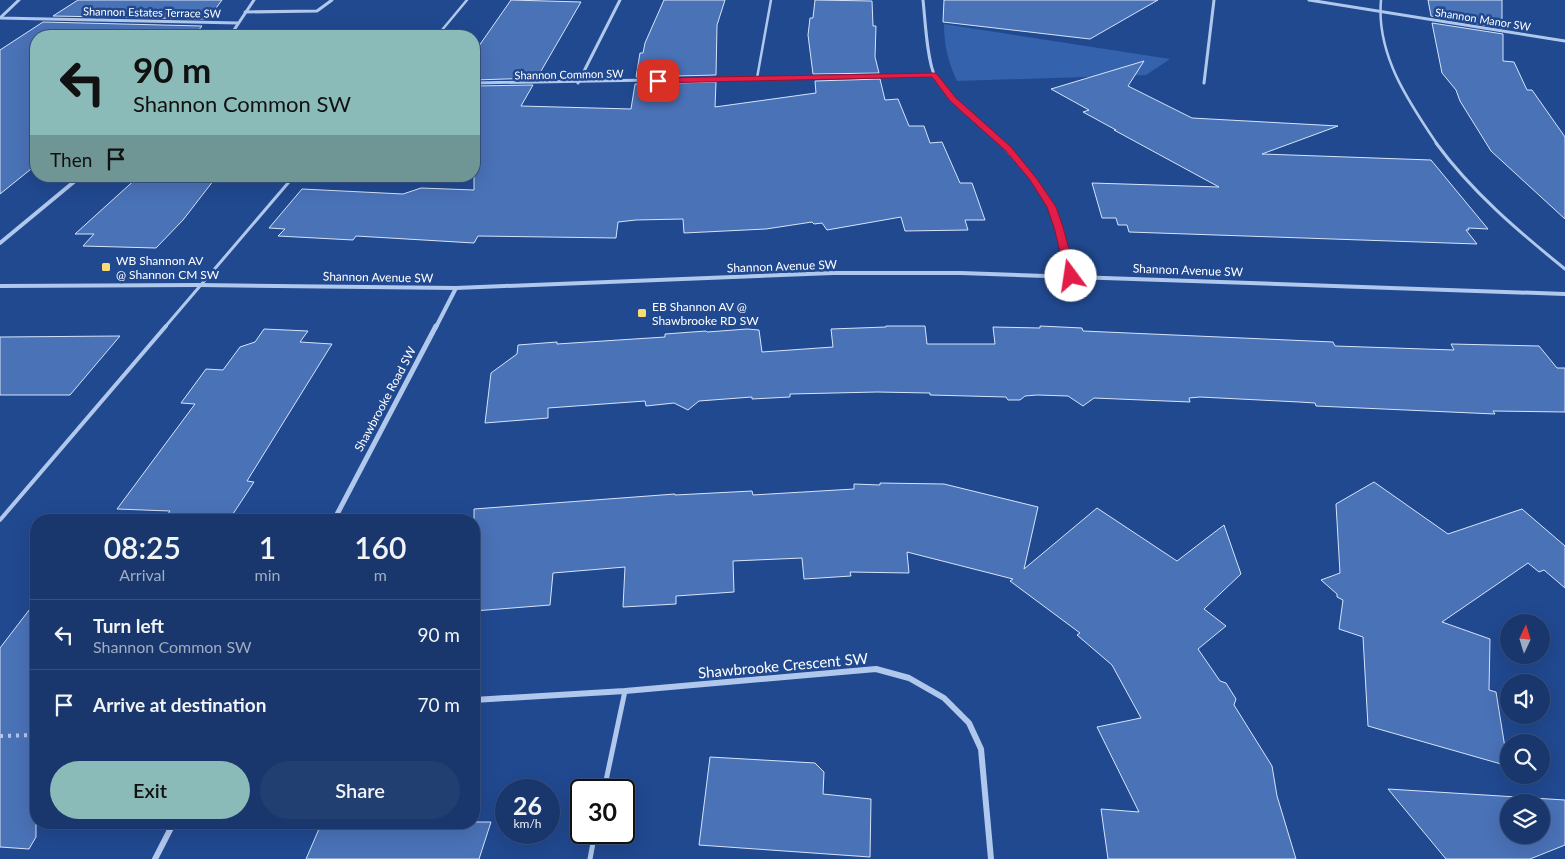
<!DOCTYPE html>
<html lang="en">
<head>
<meta charset="utf-8">
<style>
  :root { --surface:#19376c; --page:#223f72; --text:#f1f3f6; --muted:#9facc2; --line:#37517f; --accent:#8bbbb9 }
  body { margin:0; font-family:Lato,sans-serif; background:var(--page); color:var(--text); height:100vh; display:flex; flex-direction:column; font-size:19px; white-space:nowrap }
  * { box-sizing:border-box; margin:0 }
  p { font-size:16px; color:var(--muted) }
  .icon { flex:none; width:28px; height:28px; fill:none; stroke:currentColor; stroke-width:2; stroke-linecap:round; stroke-linejoin:round }
  .map { position:relative; flex:1; overflow:hidden }
  .panel { position:absolute; left:30px; top:514px; width:450px; height:315px; display:flex; flex-direction:column; background:var(--surface); border-radius:20px; box-shadow:0 5px 20px #0002,0 0 0 1px var(--line) }
  .panel>* { flex:none }
  .guide { position:absolute; left:30px; top:30px; width:450px; height:152px; border-radius:20px; box-shadow:0 5px 20px #0002,0 0 0 1px var(--line); background:#8bbbb9; color:#111; overflow:hidden }
  .needle { width:32px; rotate:4deg }
  .tools { position:absolute; left:1500px; top:614px; display:grid; gap:10px }
  .tools a { display:grid; place-items:center; width:50px; height:50px; border-radius:50%; background:var(--surface); box-shadow:0 5px 20px #0002,0 0 0 1px var(--line); font-size:25px }
  .speed { position:absolute; left:495px; top:779px; display:flex; gap:10px; font-size:25px; font-weight:700; text-align:center }
  .speed>* { display:grid; place-content:center; width:65px; height:65px; border-radius:50%; background:var(--surface); box-shadow:0 5px 20px #0002,0 0 0 1px var(--line); line-height:1 }
  .speed small { font-size:12px; font-weight:400 }
  .speed .limit { border:2px solid #111; border-radius:8px; background:#fff; color:#111 }
  .pin { position:absolute; display:grid; place-items:center; width:42px; height:42px; color:#fff; margin:-21px; border-radius:10px; box-shadow:0 2px 8px #0006 }
  .me { position:absolute; width:55px; margin:-28px; rotate:346deg; stroke-linejoin:round; filter:drop-shadow(0 0 4px #0008) }
  .turn { display:flex; align-items:center; gap:18px; height:105px; padding:0 20px; font-size:22px }
  .turn .icon { width:65px; height:65px; stroke-width:2.5 }
  .turn b { display:block; font-size:35px; line-height:42px }
  .then { display:flex; align-items:center; height:48px; padding:0 20px; background:#0003; gap:10px; font-size:19px }
  .eta { display:flex; justify-content:space-evenly; align-items:center; height:85px; text-align:center }
  .eta b { font-size:30px; font-weight:600; line-height:35px }
  .primary-button { display:flex; gap:10px; margin-top:auto; padding:10px 20px }
  .primary-button a { flex:1; height:58px; border-radius:30px; background:var(--accent); color:#111; font-size:20px; font-weight:600; line-height:58px; text-align:center }
  .primary-button a+a { background:var(--page); color:var(--text) }
  ul { padding:0; list-style:none }
  li { display:flex; align-items:center; gap:15px; height:70px; padding:0 20px; border-top:1px solid var(--line) }
  li div { flex:1 }
  li b { display:block; font-size:19px }
  li em { font-style:normal }
  .map>svg:first-child { display:block }
  .green { fill:#3562ad }
  .building { fill:#4a72b7; stroke:#d6e4f9; fill-rule:evenodd }
  .lines { fill:none; stroke-linecap:round; stroke-linejoin:round }
  .path { stroke:#b1c8ed; stroke-width:4; stroke-dasharray:3 5; stroke-linecap:butt }
  .service-far3 { stroke:#b1c8ed; stroke-width:2.5 }
  .service-far2 { stroke:#b1c8ed; stroke-width:3 }
  .service-far1 { stroke:#b1c8ed; stroke-width:4 }
  .service { stroke:#b1c8ed; stroke-width:5 }
  .minor-far3 { stroke:#b1c8ed; stroke-width:3 }
  .minor-far2 { stroke:#b1c8ed; stroke-width:4 }
  .minor-far1 { stroke:#b1c8ed; stroke-width:5 }
  .minor { stroke:#b1c8ed; stroke-width:6 }
  .route { fill:#e11d48; stroke:#92132f }
  .poi-dot { fill:#f9dc72; stroke:#214990; stroke-width:2 }
  .labels { text-anchor:middle; dominant-baseline:central; stroke-width:5; stroke-linejoin:round; paint-order:stroke }
  .far-street-label { font-size:11px; fill:#fff; stroke:#214990 }
  .poi-label { font-size:12px; fill:#fff; stroke:#214990; text-anchor:start }
  .street-label { font-size:12px; fill:#fff; stroke:#214990 }
  .near-street-label { font-size:15px; fill:#fff; stroke:#214990 }
</style>
</head>
<body>
<div class="map">
<svg width="1565" height="859" viewBox="0 0 1565 859">
  <rect width="100%" height="100%" fill="#214990"/>
  <path class="green" d="M944 24 1170 59 1146 75 957 81C948 62 944 45 944 24Z"/>
  <g class="building">
    <path d="M78 0H222L208 19 53 16Z"/>
    <path d="M511 0 581 2 537 78 474 80V53Z"/>
    <path d="M664 0H725L717 25 716 75 636 77 640 53H643L645 43Z"/>
    <path d="M815 0 872 1 873 26H876L875 57 879 73 813 74 808 35 810 18H813Z"/>
    <path d="M944 0H1158L1090 39 943 22Z"/>
    <path d="M1428 0H1502V28L1431 16Z"/>
    <path d="M43 22 202 26 194 36H36V165L0 194V50Z"/>
    <path d="M1432 23 1503 34V61L1514 62 1527 90H1532L1565 137V219L1491 151 1460 101 1456 90 1442 73Z"/>
    <path d="M1144 61 1128 86 1192 118 1338 126 1262 154 1431 160 1488 229 1468 228 1469 230H1466L1477 244 1129 232 1127 225H1118L1116 218H1102L1092 183 1219 187 1114 130H1116L1083 112 1089 110 1051 89Z"/>
    <path d="M880 79 885 100 898 99 909 126H924L930 143 942 142 960 183H972L985 220H965L968 230 905 231 901 217 827 230 822 223 814 224 812 222 766 229 684 233 683 219 636 220 618 222 616 238 478 236 474 243 356 236 353 240 278 236 285 229 269 228 302 189 403 194 421 188 474 190V86L533 85 521 106 631 109 635 84 716 82 715 107 816 93 815 81Z"/>
    <path d="M139 176H217L183 220 156 248 83 246 94 234H75Z"/>
    <path d="M886 326H925L927 344H995L993 327 1040 328V326L1082 328 1083 331 1333 342 1335 346 1454 350 1451 344 1539 346 1557 368H1565V412L1493 411 1495 414 1316 406 1315 403 1299 402 1200 397 1189 398 1190 402 1094 398 1083 406 1068 396 1037 395 1025 396 1020 400H1008L1006 397 930 395V393L877 392 790 394V397L752 399V397L699 401 688 410 674 403 646 406 645 401 548 408V418L485 423 491 373 517 354 518 345 557 342V344L665 337V334L706 331 707 332 747 329 759 330 762 352 833 347 831 329 886 327Z"/>
    <path d="M264 329 308 331 300 342 332 344 247 481 254 482 229 520H164L170 511 117 509 195 404 181 403 206 369 223 370 240 347 255 342Z"/>
    <path d="M120 336 70 395H0V337Z"/>
    <path d="M1374 482 1448 534 1522 509 1565 546V588L1544 570 1539 572 1528 563 1442 622 1490 639 1489 690 1496 692 1508 766 1368 726 1363 637 1339 629 1343 600 1337 597V594L1321 580 1340 573 1336 504Z"/>
    <path d="M880 483 944 484 1038 507 1024 569 1097 508 1177 561 1224 525 1241 574 1204 609 1226 626 1198 649 1220 681 1226 683 1236 699 1234 705 1272 766 1277 796 1296 859H1108L1101 809 1139 812 1097 727 1141 718 1112 665 1077 635 1080 633 1010 581 1013 579 907 552 909 573 850 572 851 576 804 579 802 558 733 561 734 592 676 596V604L623 607 625 567 553 573 550 605 474 611V509L675 494V495L752 491 753 495 854 489V484L880 485Z"/>
    <path d="M36 601V837L29 849 0 847V648Z"/>
    <path d="M710 757 815 763 824 772 823 794 871 799 870 857 699 845Z"/>
    <path d="M1388 789 1565 800V845L1530 859H1446ZM1509 802H1541V835H1509Z"/>
    <path d="M322 822H491L479 859H306Z"/>
  </g>
  <g class="lines">
    <path class="path" d="M0 736 36 735"/>
    <g class="service-far3">
      <path d="M1381 0C1376 54 1408 101 1437 144"/>
      <path d="M437 36 467 0"/>
      <path d="M757 78 771 0"/>
    </g>
    <g class="service-far2">
      <path d="M1436 143C1472 192 1518 231 1565 269"/>
      <path d="M165 327 294 176"/>
    </g>
    <path class="service-far1" d="M0 520 166 326"/>
    <g class="service">
      <path d="M604 790 625 691"/>
      <path d="M590 859 595 832"/>
    </g>
    <g class="minor-far3">
      <path d="M19 0 0 18 238 23"/>
      <path d="M923 0C925 17 927 62 935 76 949 103 980 124 1002 144"/>
      <path d="M1309 0 1565 41"/>
      <path d="M245 12 317 11 332 0"/>
      <path d="M230 36 254 0"/>
      <path d="M474 83 934 75"/>
      <path d="M578 83 620 0"/>
      <path d="M1204 83 1214 0"/>
    </g>
    <g class="minor-far2">
      <path d="M1001 143 1033 179 1051 207 1071 276"/>
      <path d="M0 243 81 176"/>
      <path d="M0 286 199 285 456 288 833 273H961L1565 294"/>
      <path d="M436 327 456 288"/>
    </g>
    <path class="minor-far1" d="M334 520 436 326"/>
    <g class="minor">
      <path d="M474 700 625 691 876 669 909 678 944 698 969 723 981 749 991 859"/>
      <path d="M155 859 174 822"/>
    </g>
  </g>
  <path class="route" d="M936 73 956 98 1011 147 1037 179 1056 207 1063 227 1076 276 1074 278 1071 279 1066 276 1054 227 1047 207 1030 180 1006 151 950 101 932 77 658 83 654 81 658 78Z"/>
  <g class="poi-dot">
    <rect x="101" y="262" width="10" height="10" rx="2.5"/>
    <rect x="637" y="308" width="10" height="10" rx="2.5"/>
  </g>
  <g class="labels">
    <g class="far-street-label">
      <text transform="translate(152 12) rotate(1)">Shannon Estates Terrace SW</text>
      <text transform="translate(1483 19) rotate(9)">Shannon Manor SW</text>
      <text transform="translate(569 74) rotate(-1)">Shannon Common SW</text>
    </g>
    <g class="poi-label">
      <text x="116" y="260">WB Shannon AV<tspan x="116" dy="14">@ Shannon CM SW</tspan></text>
      <text x="652" y="306">EB Shannon AV @<tspan x="652" dy="14">Shawbrooke RD SW</tspan></text>
    </g>
    <g class="street-label">
      <text transform="translate(782 266) rotate(-2)">Shannon Avenue SW</text>
      <text transform="translate(1188 270) rotate(2)">Shannon Avenue SW</text>
      <text transform="translate(378 277) rotate(1)">Shannon Avenue SW</text>
      <text transform="translate(385 399) rotate(-62)">Shawbrooke Road SW</text>
    </g>
    <g class="near-street-label">
      <text transform="translate(783 665) rotate(-5)">Shawbrooke Crescent SW</text>
    </g>
  </g>
</svg>
<div class="tools">
<a><svg class="needle" viewBox="-14 -14 28 28"><path d="M0-13l5 13h-10z" fill="#e53935"/><path d="M0 13l5-13h-10z" fill="#9facc2"/></svg></a>
<a><svg class="icon" aria-label="sound" viewBox="0 0 24 24"><path d="M4 9h4l5-4v14l-5-4H4zM17 9q2 3 0 6"/></svg></a>
<a><svg class="icon" aria-label="search" viewBox="0 0 24 24"><circle cx="10" cy="10" r="6"/><path d="M15 15l6 6"/></svg></a>
<a><svg class="icon" aria-label="layers" viewBox="0 0 24 24"><path d="M12 4l9 5-9 5-9-5zM3 14l9 5 9-5"/></svg></a>
</div>
<div class="speed"><div>26<small>km/h</small></div><div class="limit">30</div></div>
<div class="pin" style="left:658px;top:81px;background:#d93025"><svg class="icon" aria-label="arrive" viewBox="0 0 24 24"><path d="M6 21V4h12l-3 4 3 4H6"/></svg></div>
<svg class="me" style="left:1071px;top:276px" viewBox="-20 -20 40 40"><circle r="19" fill="#fff"/><path d="M0-13L10 11 0 6-10 11z" fill="#e11d48"/></svg>
<div class="guide">
<div class="turn"><svg class="icon" aria-label="left" viewBox="0 0 24 24"><path d="M17 20v-9H6M10 6l-5 5 5 5"/></svg><div><b>90 m</b>Shannon Common SW</div></div>
<div class="then">Then<svg class="icon" aria-label="arrive" viewBox="0 0 24 24"><path d="M6 21V4h12l-3 4 3 4H6"/></svg></div>
</div>
<section class="panel">
<div class="eta">
<div><b>08:25</b><p>Arrival</p></div>
<div><b>1</b><p>min</p></div>
<div><b>160</b><p>m</p></div>
</div>
<ul>
<li><svg class="icon" aria-label="left" viewBox="0 0 24 24"><path d="M17 20v-9H6M10 6l-5 5 5 5"/></svg><div><b>Turn left</b><p>Shannon Common SW</p></div><em>90 m</em></li>
<li><svg class="icon" aria-label="arrive" viewBox="0 0 24 24"><path d="M6 21V4h12l-3 4 3 4H6"/></svg><div><b>Arrive at destination</b></div><em>70 m</em></li>
</ul>
<div class="primary-button"><a>Exit</a><a>Share</a></div>
</section>
</div>
</body>
</html>
